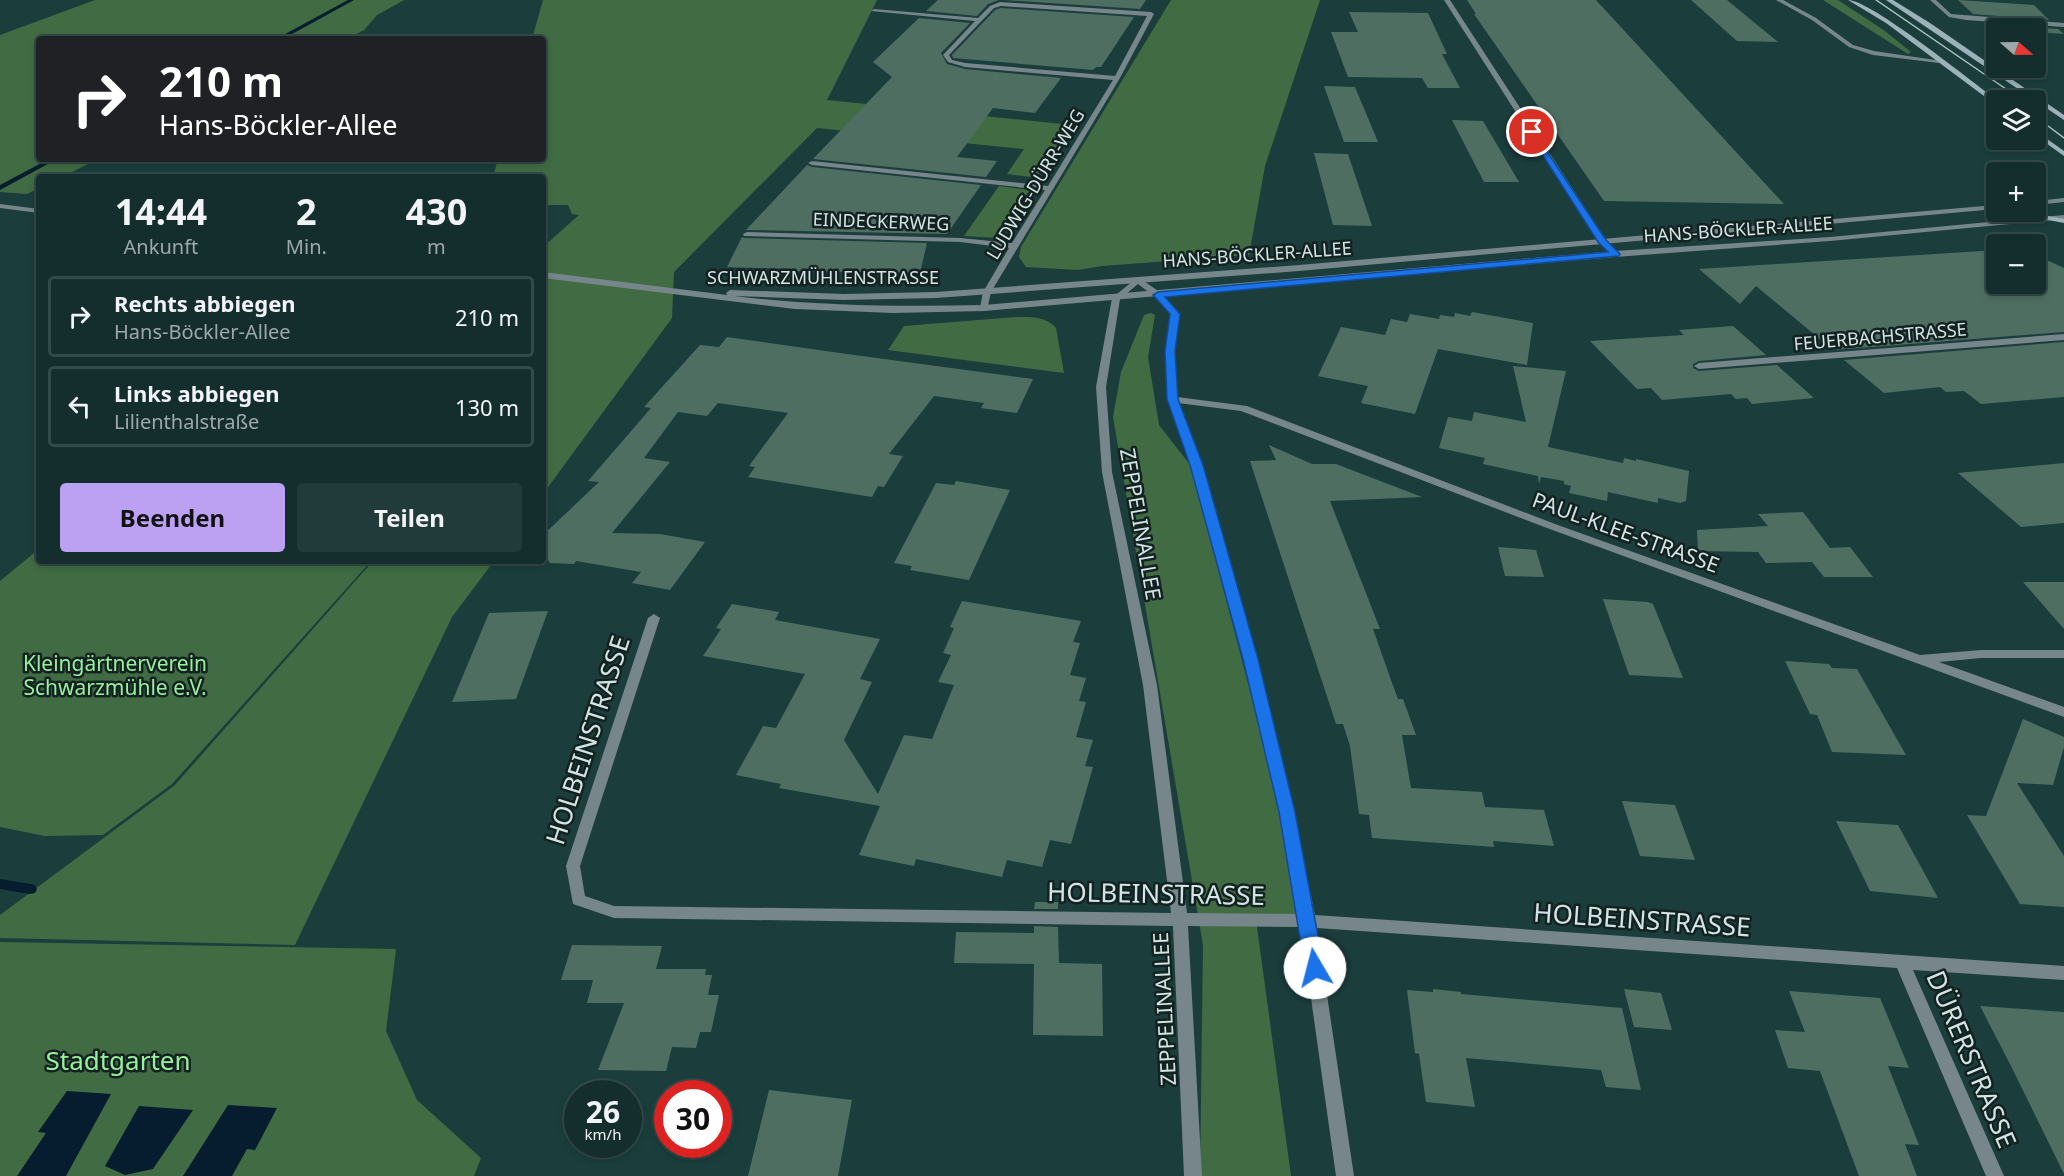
<!DOCTYPE html>
<html lang="de">
<head>
<meta charset="utf-8">
<style>
  :root { --surface:#142e2e; --page:#213a3a; --text:#f1f3f6; --muted:#9da8aa; --line:#334a4a; --accent:#bca0f2 }
  body { margin:0; font-family:"Noto Sans",sans-serif; background:var(--page); color:var(--text); height:100vh; display:flex; flex-direction:column; font-size:22px; white-space:nowrap }
  * { box-sizing:border-box; margin:0 }
  p { font-size:20px; color:var(--muted) }
  .icon { flex:none; width:33px; height:33px; fill:none; stroke:currentColor; stroke-width:2; stroke-linecap:round; stroke-linejoin:round }
  .map { position:relative; flex:1; overflow:hidden }
  .side { position:absolute; left:36px; top:174px; width:510px; height:390px; display:flex; flex-direction:column; background:var(--surface); border-radius:6px; box-shadow:0 3px 9px #0003,0 0 0 2px var(--line) }
  .side>* { flex:none }
  .hud { position:absolute; left:36px; top:36px; width:510px; height:126px; border-radius:6px; box-shadow:0 3px 9px #0003,0 0 0 2px var(--line); background:#202124; color:#fff; overflow:hidden }
  .needle { width:39px; rotate:110deg }
  .controls { position:absolute; left:1986px; top:18px; display:grid; gap:12px }
  .controls a { display:grid; place-items:center; width:60px; height:60px; border-radius:6px; background:var(--surface); box-shadow:0 3px 9px #0003,0 0 0 2px var(--line); font-size:30px }
  .speed { position:absolute; left:564px; top:1080px; display:flex; gap:12px; font-size:30px; font-weight:700; text-align:center }
  .speed>* { display:grid; place-content:center; width:78px; height:78px; border-radius:50%; background:var(--surface); box-shadow:0 3px 9px #0003,0 0 0 2px var(--line); line-height:1 }
  .speed small { font-size:15px; font-weight:400 }
  .speed .limit { border:9px solid #d22; background:#fff; color:#111 }
  .pin { position:absolute; display:grid; place-items:center; width:51px; height:51px; color:#fff; margin:-26px; border:3px solid #fff; border-radius:50%; box-shadow:0 2px 6px #0007 }
  .me { position:absolute; width:66px; margin:-33px; rotate:352deg; stroke-linejoin:round; filter:drop-shadow(0 0 4px #0008) }
  .turn { display:flex; align-items:center; gap:21px; height:126px; padding:0 24px; font-size:27px }
  .turn .icon { width:78px; height:78px; stroke-width:2.5 }
  .turn b { display:block; font-size:42px; line-height:51px }
  .eta { display:flex; justify-content:space-evenly; align-items:center; height:102px; text-align:center }
  .eta b { font-size:36px; font-weight:700; line-height:42px }
  .primary-button { display:flex; gap:12px; margin-top:auto; padding:12px 24px }
  .primary-button a { flex:1; height:69px; border-radius:6px; background:var(--accent); color:#111; font-size:24px; font-weight:700; line-height:69px; text-align:center }
  .primary-button a+a { background:var(--page); color:var(--text) }
  ul { padding:0; list-style:none }
  li { display:flex; align-items:center; gap:18px; height:81px; margin:0 12px 9px; padding:0 12px; border:3px solid var(--line); border-radius:6px }
  li div { flex:1 }
  li b { display:block; font-size:22px }
  li em { font-style:normal }
  .map>svg:first-child { display:block }
  .green { fill:#416c43 }
  .water { fill:#051d2e }
  .lines { fill:none; stroke-linecap:round; stroke-linejoin:round }
  .stream { fill:#051d2e; fill-rule:evenodd }
  .building { fill:#4f6e62 }
  .minor { fill:#77868a; fill-rule:evenodd }
  .tertiary { fill:#77868a; fill-rule:evenodd }
  .secondary { fill:#9bb2b9; fill-rule:evenodd }
  .tram { stroke:#acc2c2; stroke-width:1.5 }
  .route { fill:#1a73e8; stroke:#114b97; stroke-width:1.5 }
  .labels { text-anchor:middle; dominant-baseline:central; stroke-width:5; stroke-linejoin:round; paint-order:stroke }
  .far-street-label { font-size:18px; fill:#d2e4e4; stroke:#132221 }
  .street-label { font-size:21px; fill:#d2e4e4; stroke:#132221 }
  .park-label { font-size:21px; fill:#97f09c; stroke:#132221 }
  .near-street-label { font-size:26px; fill:#d2e4e4; stroke:#132221 }
  .near-park-label { font-size:26px; fill:#97f09c; stroke:#132221 }
</style>
</head>
<body>
<div class="map">
<svg width="2064" height="1176" viewBox="0 0 2064 1176">
  <rect width="100%" height="100%" fill="#1b3e3d"/>
  <g class="green">
    <path d="M95 0H404L377 15 364 30 347 39H39V159H98L62 177H39V188L27 194 0 192V35Z"/>
    <path d="M543 0H877L827 100 1072 125 1033 182H1028L1031 177 1007 174 1024 149 817 128 674 272 672 318 543 494V247L579 215 572 214 568 205H543V177H493L498 159H543V39H532Z"/>
    <path d="M1171 0H1320L1265 166 1249 255 1102 266 1078 270 1026 267 1019 257 1021 247Z"/>
    <path d="M1823 0H1838L1885 31 1911 52 1908 54Z"/>
    <path d="M999 186 1030 190 998 238 964 236Z"/>
    <path d="M1151 313 1155 315 1148 357 1159 425 1191 466 1282 813 1304 923 1256 920 1291 1176H1200L1203 945 1113 417 1121 372 1144 315Z"/>
    <path d="M1016 317C1030 317 1046 316 1056 328L1064 373 888 350 904 326Z"/>
    <path d="M39 549V561H371L172 784 103 835 45 836 0 827V581Z"/>
    <path d="M373 561H494L452 617 295 945 0 938V915L175 785Z"/>
    <path d="M0 942 396 949 386 1031 417 1100 481 1158 474 1176H0Z"/>
  </g>
  <g class="water">
    <path d="M67 1091 111 1094 66 1176H17L46 1133 38 1132Z"/>
    <path d="M228 1105 277 1108 255 1150 247 1149 232 1176H183Z"/>
    <path d="M139 1106 193 1110 153 1169 125 1175 105 1166Z"/>
  </g>
  <g class="lines">
    <g class="stream">
      <path d="M348 0H354L283 39H276Z"/>
      <path d="M49 159H57L0 190V185Z"/>
      <path d="M0 879 30 884 35 885 37 889 35 893 30 894 0 889Z"/>
    </g>
  </g>
  <g class="building">
    <path d="M938 0H999L988 4 977 16 926 11Z"/>
    <path d="M1004 0H1146L1140 9Z"/>
    <path d="M1467 0H1596L1784 204 1604 201 1474 14H1476Z"/>
    <path d="M1691 0H1727L1778 42 1737 41Z"/>
    <path d="M1958 0 2034 5 2049 20 1973 14Z"/>
    <path d="M1001 8 1134 17 1101 67H1096L1093 70 953 58 952 55 995 10Z"/>
    <path d="M1349 12 1428 13 1447 54H1442L1460 88H1428L1422 78 1348 77 1331 32H1358Z"/>
    <path d="M919 18 970 23 941 53 947 64 965 69 1061 78 1035 113 993 108 957 157 997 161 986 177 813 159 892 77 873 62Z"/>
    <path d="M1984 24 2058 29 2064 34 2036 32V28H1990Z"/>
    <path d="M1324 86 1355 87 1378 142H1344Z"/>
    <path d="M1452 120 1483 121 1519 182H1484Z"/>
    <path d="M1314 153 1348 154 1372 226 1333 225Z"/>
    <path d="M807 165 812 167 981 185 947 234 746 230Z"/>
    <path d="M742 237 744 238 927 243 920 273 789 271 790 269 727 267Z"/>
    <path d="M1982 251H1996V284H2036V255L2064 268V332L1833 350 1756 286 1740 304 1699 269Z"/>
    <path d="M1472 312 1533 323 1527 365 1438 349 1415 414 1361 403 1368 386 1318 376 1341 327 1385 335 1391 319 1407 322 1410 314 1439 319 1440 315 1454 317 1455 313 1470 316Z"/>
    <path d="M1733 326 1766 355 1699 361 1693 364V368L1699 371 1777 365 1814 398 1752 404 1747 398 1736 399 1731 394 1662 400 1651 388 1637 389 1590 341 1684 335 1679 330Z"/>
    <path d="M727 337 847 354 1033 379 1017 413 981 408 984 403 934 396 889 454 903 456 884 487 878 486 872 497 748 477 755 467 749 466 788 413 718 403 707 416 678 412 644 458 670 462 612 533 660 534 705 542 670 590 632 583 641 572 576 561 574 564 550 563 543 551V535L599 482 588 481 651 408 644 407 700 345 719 347Z"/>
    <path d="M2064 342V397L1981 404 1964 391 1946 392 1940 387 1884 393 1844 360Z"/>
    <path d="M1513 366 1566 371 1548 447 1623 463 1624 458 1636 461V459L1689 471 1686 501 1680 503 1658 498V503L1608 492 1607 501 1569 493 1571 486 1564 484V481L1541 477 1539 484 1538 476 1483 464 1485 458 1439 448 1448 417 1472 421 1474 412 1526 422Z"/>
    <path d="M1269 445 1312 464H1336L1422 497 1330 501 1380 629H1373L1391 680 1398 699H1403L1416 735H1402L1411 788 1482 792 1485 807 1544 810 1554 846 1493 841 1494 847 1372 838 1369 815 1359 814 1350 746 1343 724H1336L1250 461 1276 460Z"/>
    <path d="M2064 463V523L2021 527 1958 473Z"/>
    <path d="M956 481 1010 490 969 580 910 570 912 566 894 563 936 483 954 485Z"/>
    <path d="M1803 512 1830 548 1850 547 1873 577H1824L1812 562 1766 563 1758 552 1698 551 1697 530 1768 526 1758 514Z"/>
    <path d="M1498 547 1536 550 1544 577 1505 576Z"/>
    <path d="M2023 582H2064V629Z"/>
    <path d="M1603 599 1648 602 1653 604 1683 678 1629 675Z"/>
    <path d="M962 601 1081 621 1073 642 1080 643 1070 675 1086 678 1079 701 1086 702 1076 737 1093 740 1085 766 1093 767 1071 844 1050 840 1042 867 1007 860 1002 877 916 859 914 866 859 855 880 806 779 788 781 784 736 775 763 726 776 728 805 674 703 656 721 629 716 628 732 604 779 612 775 620 880 639 860 679 872 682 844 740 878 794 904 735 932 739 954 685 938 682 951 655 943 653 954 628 950 627Z"/>
    <path d="M548 611 516 699 452 702 489 613Z"/>
    <path d="M1785 661 1829 664 1832 668 1857 669 1906 755 1832 752 1817 715 1810 714Z"/>
    <path d="M2023 719 2064 737V747L2053 785 2017 783 2064 856V907L2020 904 1967 815 1986 816Z"/>
    <path d="M1622 801 1675 805 1695 860 1640 856Z"/>
    <path d="M1836 821 1898 825 1938 898 1870 891Z"/>
    <path d="M1035 902H1058V909H1034Z"/>
    <path d="M1034 926 1058 927 1059 963 1102 964 1103 1036 1033 1035 1034 964 954 963 956 932 1034 933Z"/>
    <path d="M572 945 662 946 656 969H706L705 975H712L708 995H719L711 1032H700L696 1048 672 1047 666 1071 598 1070 624 1003H587L593 980H561Z"/>
    <path d="M1433 989 1461 992V994L1622 1008 1641 1090 1606 1087 1601 1070 1466 1058 1475 1107 1426 1102 1419 1054 1415 1053 1407 990 1433 992Z"/>
    <path d="M1624 989 1661 993 1672 1030 1634 1027Z"/>
    <path d="M1789 991 1880 998 1909 1068 1888 1066 1919 1145 1905 1144 1917 1176H1859L1820 1071 1788 1068 1775 1030 1805 1032Z"/>
    <path d="M1980 1006 2064 1012V1174L2011 1066Z"/>
    <path d="M769 1090 852 1100 838 1176H748Z"/>
  </g>
  <g class="lines">
    <g class="minor">
      <path d="M1444 0H1450L1606 240 1619 254 1618 256H1612L1599 242Z"/>
      <path d="M1776 0H1783L1816 18 1853 45 1874 51 1942 61 1939 63 1873 55 1849 47 1812 20Z"/>
      <path d="M1930 0H1936L1951 14 2064 23V27L1966 20 1949 17Z"/>
      <path d="M1000 2 1151 12 1154 14 1120 78 991 292 987 310H981L980 308 983 292 1009 248 960 242 744 236 743 234 747 232 960 238 1012 243 1045 190 812 165 808 163 812 161 1048 186 1113 80 965 67 948 62 943 55 975 21 871 11 874 9 978 18 990 6ZM1001 6 1147 16 1115 76 965 63 952 60 949 55 994 8Z"/>
      <path d="M1138 277 1161 293 1180 314 1175 352 1177 397 1247 406 1555 524 1920 655 1981 650H2064V658H1981L1939 662 2064 707V717L1547 528 1241 411 1178 403C1213 494 1239 588 1262 683 1281 760 1299 837 1315 915L2064 966V980L1913 970 2004 1176H1986L1897 968 1317 928 1354 1176H1336L1301 927 1188 926 1202 1176H1184L1173 926 614 918 573 904 566 866 648 618 654 614 660 618 580 866 585 896 614 906 1171 913 1143 685 1102 472 1096 387 1112 298ZM1138 284 1155 297 1170 314 1165 352 1167 399 1192 465 1233 613 1280 812 1299 914 1187 913 1157 685 1112 472 1106 387 1120 299Z"/>
      <path d="M2064 334V340L1699 369 1694 366 1699 363Z"/>
    </g>
    <g class="tertiary">
      <path d="M2064 198V202L2036 205V201Z"/>
      <path d="M0 204 39 209V213L0 208Z"/>
      <path d="M1996 205V209L1299 271 936 298 844 300 734 296C817 306 900 307 984 305L1615 251 1830 237 2064 215V219L1830 241 1615 257 984 311 893 313 795 309 543 278V272L727 295 726 293 730 290 844 294 936 292 1299 265Z"/>
    </g>
    <g class="secondary">
      <path d="M1848 0C1871 0 1972 82 1997 100L1996 105 1886 23Z"/>
      <path d="M1886 0H1893L1930 23 2064 115V120Z"/>
      <path d="M2036 131 2064 151V156L2036 136Z"/>
      <path d="M2048 216 2064 219V223L2048 220Z"/>
    </g>
    <g class="tram">
      <path d="M1876 0 2022 100"/>
      <path d="M2036 117 2064 138"/>
    </g>
  </g>
  <path class="route" d="M1532 129 1606 240 1620 254 1619 256 1165 297 1180 314 1175 351 1178 399 1203 465 1258 659 1295 812 1324 968 1321 973 1315 976 1308 973 1305 968 1279 812 1243 659 1190 465 1167 399 1165 351 1170 314 1153 295 1158 292 1608 252 1598 242 1528 132Z"/>
  <g class="labels">
    <g class="far-street-label">
      <text transform="translate(1035 184) rotate(-59)">LUDWIG-DÜRR-WEG</text>
      <text transform="translate(881 221) rotate(2)">EINDECKERWEG</text>
      <text transform="translate(1738 229) rotate(-4)">HANS-BÖCKLER-ALLEE</text>
      <text transform="translate(1257 254) rotate(-4)">HANS-BÖCKLER-ALLEE</text>
      <text x="823" y="277">SCHWARZMÜHLENSTRASSE</text>
      <text transform="translate(1880 336) rotate(-5)">FEUERBACHSTRASSE</text>
    </g>
    <g class="street-label">
      <text transform="translate(1141 524) rotate(80)">ZEPPELINALLEE</text>
      <text transform="translate(1626 532) rotate(20)">PAUL-KLEE-STRASSE</text>
      <text transform="translate(1164 1009) rotate(-93)">ZEPPELINALLEE</text>
    </g>
    <g class="park-label">
      <text x="115" y="663">Kleingärtnerverein<tspan x="115" dy="24">Schwarzmühle e.V.</tspan></text>
    </g>
    <g class="near-street-label">
      <text transform="translate(587 740) rotate(-72)">HOLBEINSTRASSE</text>
      <text transform="translate(1156 893) rotate(1)">HOLBEINSTRASSE</text>
      <text transform="translate(1642 919) rotate(4)">HOLBEINSTRASSE</text>
      <text transform="translate(1972 1059) rotate(67)">DÜRERSTRASSE</text>
    </g>
    <g class="near-park-label">
      <text x="118" y="1060">Stadtgarten</text>
    </g>
  </g>
</svg>
<div class="controls">
<a><svg class="needle" viewBox="-14 -14 28 28"><path d="M0-13l5 13h-10z" fill="#e53935"/><path d="M0 13l5-13h-10z" fill="#9da8aa"/></svg></a>
<a><svg class="icon" aria-label="layers" viewBox="0 0 24 24"><path d="M12 4l9 5-9 5-9-5zM3 14l9 5 9-5"/></svg></a>
<a>+</a>
<a>−</a>
</div>
<div class="speed"><div>26<small>km/h</small></div><div class="limit">30</div></div>
<div class="pin" style="left:1532px;top:132px;background:#d93025"><svg class="icon" aria-label="arrive" viewBox="0 0 24 24"><path d="M6 21V4h12l-3 4 3 4H6"/></svg></div>
<svg class="me" style="left:1315px;top:968px" viewBox="-20 -20 40 40"><circle r="19" fill="#fff"/><path d="M0-13L10 11 0 6-10 11z" fill="#1a73e8"/></svg>
<div class="hud">
<div class="turn"><svg class="icon" aria-label="right" viewBox="0 0 24 24"><path d="M7 20v-9h11M14 6l5 5-5 5"/></svg><div><b>210 m</b>Hans-Böckler-Allee</div></div>
</div>
<section class="side">
<div class="eta">
<div><b>14:44</b><p>Ankunft</p></div>
<div><b>2</b><p>Min.</p></div>
<div><b>430</b><p>m</p></div>
</div>
<ul>
<li><svg class="icon" aria-label="right" viewBox="0 0 24 24"><path d="M7 20v-9h11M14 6l5 5-5 5"/></svg><div><b>Rechts abbiegen</b><p>Hans-Böckler-Allee</p></div><em>210 m</em></li>
<li><svg class="icon" aria-label="left" viewBox="0 0 24 24"><path d="M17 20v-9H6M10 6l-5 5 5 5"/></svg><div><b>Links abbiegen</b><p>Lilienthalstraße</p></div><em>130 m</em></li>
</ul>
<div class="primary-button"><a>Beenden</a><a>Teilen</a></div>
</section>
</div>
</body>
</html>
